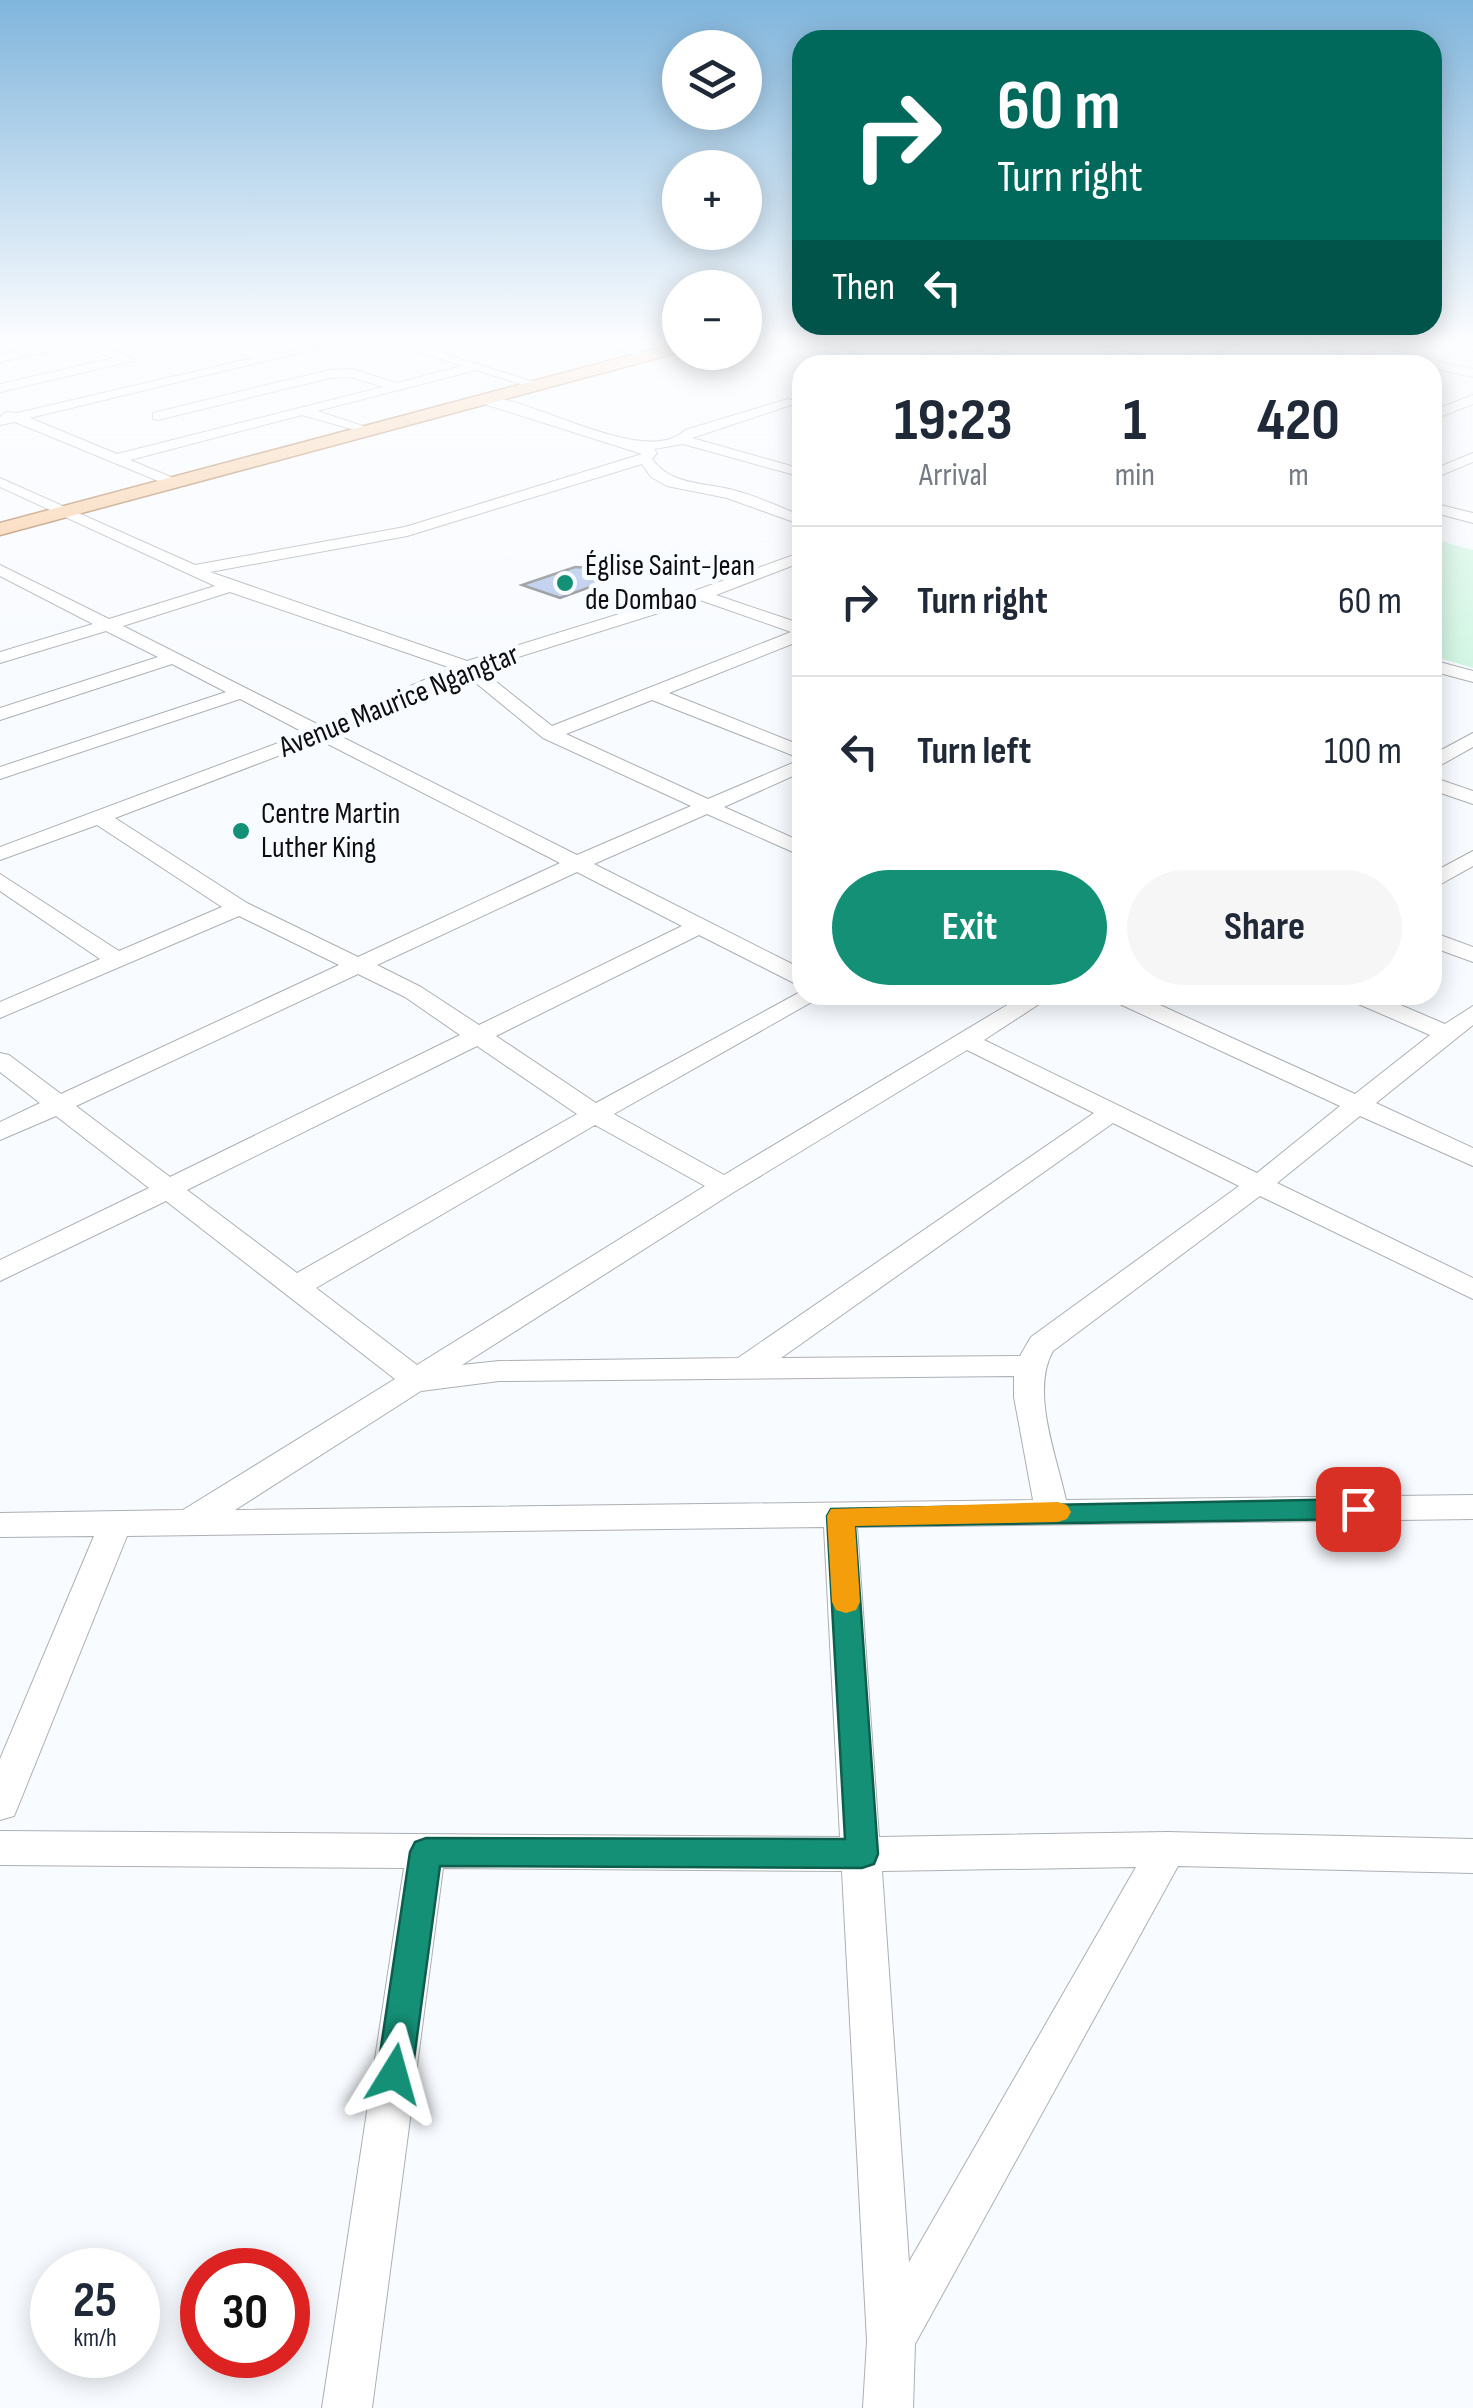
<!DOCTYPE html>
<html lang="en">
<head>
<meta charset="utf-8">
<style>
  :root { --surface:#fff; --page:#f6f6f7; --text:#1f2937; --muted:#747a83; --line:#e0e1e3; --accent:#149076 }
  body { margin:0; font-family:"Sofia Sans Condensed",sans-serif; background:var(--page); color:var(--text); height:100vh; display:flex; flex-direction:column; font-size:38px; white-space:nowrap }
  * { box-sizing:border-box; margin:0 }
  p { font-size:32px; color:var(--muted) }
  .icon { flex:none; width:55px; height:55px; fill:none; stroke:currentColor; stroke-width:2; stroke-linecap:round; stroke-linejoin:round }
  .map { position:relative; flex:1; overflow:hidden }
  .drawer { position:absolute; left:792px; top:355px; width:650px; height:650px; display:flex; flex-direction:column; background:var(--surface); border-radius:30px; box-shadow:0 5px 25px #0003 }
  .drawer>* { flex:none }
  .top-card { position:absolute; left:792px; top:30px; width:650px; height:305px; border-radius:30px; box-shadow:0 5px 25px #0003; background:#00695c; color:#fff; overflow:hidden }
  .tools { position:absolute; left:662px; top:30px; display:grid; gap:20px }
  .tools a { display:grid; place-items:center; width:100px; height:100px; border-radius:50%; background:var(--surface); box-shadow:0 5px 25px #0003; font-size:50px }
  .speed { position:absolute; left:30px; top:2248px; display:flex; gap:20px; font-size:50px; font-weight:700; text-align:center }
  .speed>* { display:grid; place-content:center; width:130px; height:130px; border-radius:50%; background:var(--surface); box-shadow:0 5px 25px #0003; line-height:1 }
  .speed small { font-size:25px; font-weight:400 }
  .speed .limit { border:15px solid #d22; background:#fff; color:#111 }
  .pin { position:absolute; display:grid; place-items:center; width:85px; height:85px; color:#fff; margin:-42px; border-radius:20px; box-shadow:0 5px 15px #0006 }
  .me { position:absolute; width:110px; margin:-55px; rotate:8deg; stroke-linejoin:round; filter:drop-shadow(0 0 8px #0008) }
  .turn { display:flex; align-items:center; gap:35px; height:210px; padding:0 40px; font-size:45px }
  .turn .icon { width:130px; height:130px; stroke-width:2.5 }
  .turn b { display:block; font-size:70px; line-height:85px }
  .then { display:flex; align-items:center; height:95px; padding:0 40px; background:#0003; gap:20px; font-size:38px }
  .eta { display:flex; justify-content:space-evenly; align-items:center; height:170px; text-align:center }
  .eta b { font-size:60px; font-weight:700; line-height:70px }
  .cta { display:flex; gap:20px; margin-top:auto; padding:20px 40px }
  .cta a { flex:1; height:115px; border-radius:60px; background:var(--accent); color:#fff; font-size:40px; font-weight:700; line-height:115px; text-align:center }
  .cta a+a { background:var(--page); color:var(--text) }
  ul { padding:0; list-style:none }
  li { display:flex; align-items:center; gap:30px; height:150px; padding:0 40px; border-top:2px solid var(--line) }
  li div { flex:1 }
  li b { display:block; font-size:38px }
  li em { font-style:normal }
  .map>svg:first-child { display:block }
  .green { fill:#d1f6e3 }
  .building { fill:#afc3e9; stroke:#808286; stroke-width:2.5 }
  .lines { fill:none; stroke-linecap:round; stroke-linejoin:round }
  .minor-casing { stroke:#acafb3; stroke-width:2 }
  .major-casing { stroke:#a4703e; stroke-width:3 }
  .minor { fill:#fff; fill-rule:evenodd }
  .major { fill:#f9c99a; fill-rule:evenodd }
  .route { fill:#149076; stroke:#0d5e4d; stroke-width:2.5 }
  .slow { fill:#f59e0b }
  .poi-dot { fill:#149076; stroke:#f8fbff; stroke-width:4 }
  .labels { text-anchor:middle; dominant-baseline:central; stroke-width:10; stroke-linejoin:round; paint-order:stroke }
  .far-poi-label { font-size:30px; fill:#0e0e10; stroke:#f8fbff; text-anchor:start }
  .far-street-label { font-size:30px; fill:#0e0e10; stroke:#f8fbff }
</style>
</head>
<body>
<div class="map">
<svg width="1473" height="2408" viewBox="0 0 1473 2408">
  <rect width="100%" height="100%" fill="#f8fbff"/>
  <path class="green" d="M1432 539 1473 550V668L1433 656Z"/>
  <path class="building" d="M575 567 618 569 607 581 560 598 522 585Z"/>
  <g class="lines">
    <defs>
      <g id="minor">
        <path d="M58 342H90L136 360 0 392V384L114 358 76 345 0 362V354Z"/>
        <path d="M211 342C231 342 246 351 265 354 286 357 319 342 343 342L30 418 117 454 383 387 351 377 329 378 158 420 153 419V413L329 370 352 369 397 383 462 366 390 342H408L543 385 537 389 476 370 317 411 369 428V434L302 415 130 460 178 480 180 483 173 487 15 422 0 425V417L6 412 17 413 253 358Z"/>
        <path d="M594 342H613L652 355 646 359Z"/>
        <path d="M794 342H814L895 365H874Z"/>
        <path d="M989 342 982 346 1049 365C1022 365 995 350 969 350 945 350 922 365 897 365L963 343Z"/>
        <path d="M1072 342C1103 342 1148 362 1173 359 1197 356 1216 342 1241 342L1183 365H1161Z"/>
        <path d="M1306 342 1358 348 1388 342 1380 348 1473 369V377L1368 353 1335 365H1318L1345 353Z"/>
        <path d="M1449 342H1473V350L1451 345Z"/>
        <path d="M1473 395V404L1432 420V411Z"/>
        <path d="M478 396C529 394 645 470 685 430L788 399 800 402 692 438 802 469V477L683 444 654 449 657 453 652 459C672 486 703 482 733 490 757 496 780 507 802 516V525L727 498 667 486 651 477 642 464 407 536 210 572 467 661 694 591 802 552V562L716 595 802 624V640L669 693 802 746V759L652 700 566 734 708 799 802 759V772L724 807 802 842V856L707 814 594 864 802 969V985L794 983 699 935 496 1036 596 1103 802 991V995H824L614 1114 724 1175 1024 995H1053L984 1040 1257 1173 1340 1106 1111 1000 1107 995H1138L1355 1094 1430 1035 1349 1000 1345 995H1377L1445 1024 1473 1006V1025L1376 1103 1473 1148V1166L1360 1116 1277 1183 1473 1278V1299L1260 1196 1053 1351C1030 1391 1057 1457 1066 1500L1473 1495V1519L857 1527 879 1837 1167 1832 1473 1839V1873L1178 1866 915 2344 913 2408H863L867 2341 842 1871 443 1868 372 2408H322L404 1868 0 1865V1831L840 1837 824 1527 127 1536 19 1804 14 1816 0 1820V1759L94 1536 0 1537V1513L183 1510 395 1379 166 1201 0 1281V1260L149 1188 56 1116 0 1140V1122L40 1103 0 1072V1053L9 1055 61 1094 339 965 239 916 0 1018V1002L100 959 0 891V874L119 951 222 907 97 825 0 860V847L305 733 240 699 0 779V767L226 692 172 664 0 720V708L158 657 106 631 0 663V652L93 624 0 576V565L109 619 215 586 0 487V478L195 565 405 527 642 454 478 402ZM230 592 451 668 321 726 123 626ZM700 600 791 632 552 726 480 669ZM465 674 543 738 691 806 577 855 336 734ZM320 740 560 863 358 957 247 903 115 818ZM577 872 682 926 479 1025 421 987 377 965ZM358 974 405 997 460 1035 170 1177 76 1106ZM477 1046 577 1114 297 1273 187 1190ZM967 1050 1094 1113 738 1358 499 1361 462 1365 734 1192ZM1113 1123 1239 1186 1031 1337 1020 1356 781 1358ZM595 1125 705 1186 417 1365 316 1288ZM1014 1376V1397L1033 1500 235 1510 421 1391 499 1381ZM1136 1867 909 2262 882 1871Z"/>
        <path d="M1473 453V462L1432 479V470Z"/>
        <path d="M1432 503 1473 513V523L1432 512Z"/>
        <path d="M1432 660 1473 671V682L1432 671Z"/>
        <path d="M1473 733V747L1432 770V755Z"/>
        <path d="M1432 777 1473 791V804L1432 790Z"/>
        <path d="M1473 851V866L1432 889V873Z"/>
        <path d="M1432 932 1473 947V962L1432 947Z"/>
      </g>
      <path id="major" d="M680 342V352L0 535V523Z"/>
    </defs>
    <use href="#minor" class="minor-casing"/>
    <use href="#major" class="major-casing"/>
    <use href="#minor" class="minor"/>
    <use href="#major" class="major"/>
  </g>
  <linearGradient id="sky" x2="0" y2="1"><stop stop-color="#80b5dc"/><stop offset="0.5" stop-color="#fcfdff"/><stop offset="1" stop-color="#fcfdff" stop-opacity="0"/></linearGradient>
  <rect width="1473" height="679" fill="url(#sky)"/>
  <path class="route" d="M1358 1499 1368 1502 1372 1509 1368 1516 1358 1519 855 1526 878 1854 874 1864 862 1868 440 1866 412 2074 407 2087 394 2092 382 2087 377 2074 410 1852 415 1842 426 1838 845 1839 827 1516 831 1509Z"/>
  <path class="slow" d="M1058 1502 1067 1505 1071 1512 1067 1519 1058 1522 855 1526 860 1602 856 1610 846 1613 836 1610 832 1602 827 1516 831 1509Z"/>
  <g class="poi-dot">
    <circle cx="565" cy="583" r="10"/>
    <circle cx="241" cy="831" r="10"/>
  </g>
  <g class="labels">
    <g class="far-poi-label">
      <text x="585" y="566">Église Saint-Jean<tspan x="585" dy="34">de Dombao</tspan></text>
      <text x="261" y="814">Centre Martin<tspan x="261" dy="34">Luther King</tspan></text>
    </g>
    <g class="far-street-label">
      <text transform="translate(399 701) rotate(-22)">Avenue Maurice Ngangtar</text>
    </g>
  </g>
</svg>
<div class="tools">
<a><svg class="icon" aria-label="layers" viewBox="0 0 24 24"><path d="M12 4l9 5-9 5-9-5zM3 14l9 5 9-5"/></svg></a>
<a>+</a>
<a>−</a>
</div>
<div class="speed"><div>25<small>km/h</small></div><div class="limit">30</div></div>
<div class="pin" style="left:1358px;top:1509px;background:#d93025"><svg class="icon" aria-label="arrive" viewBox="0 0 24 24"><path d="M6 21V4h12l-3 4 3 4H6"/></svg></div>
<svg class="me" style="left:394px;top:2074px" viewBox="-20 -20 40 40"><path d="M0-17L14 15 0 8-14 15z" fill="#149076" stroke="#fff" stroke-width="4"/></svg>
<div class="top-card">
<div class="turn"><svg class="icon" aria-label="right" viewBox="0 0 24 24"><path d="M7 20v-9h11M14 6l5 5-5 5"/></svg><div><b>60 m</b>Turn right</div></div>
<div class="then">Then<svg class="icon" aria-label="left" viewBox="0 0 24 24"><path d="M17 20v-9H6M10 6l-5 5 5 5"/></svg></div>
</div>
<section class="drawer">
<div class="eta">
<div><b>19:23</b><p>Arrival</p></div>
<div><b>1</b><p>min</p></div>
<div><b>420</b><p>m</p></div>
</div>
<ul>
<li><svg class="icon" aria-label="right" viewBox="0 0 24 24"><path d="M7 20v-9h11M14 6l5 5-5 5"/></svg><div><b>Turn right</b></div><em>60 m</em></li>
<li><svg class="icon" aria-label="left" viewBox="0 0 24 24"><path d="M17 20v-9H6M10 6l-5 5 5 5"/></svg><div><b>Turn left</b></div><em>100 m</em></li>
</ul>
<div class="cta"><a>Exit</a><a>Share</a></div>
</section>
</div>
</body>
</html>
